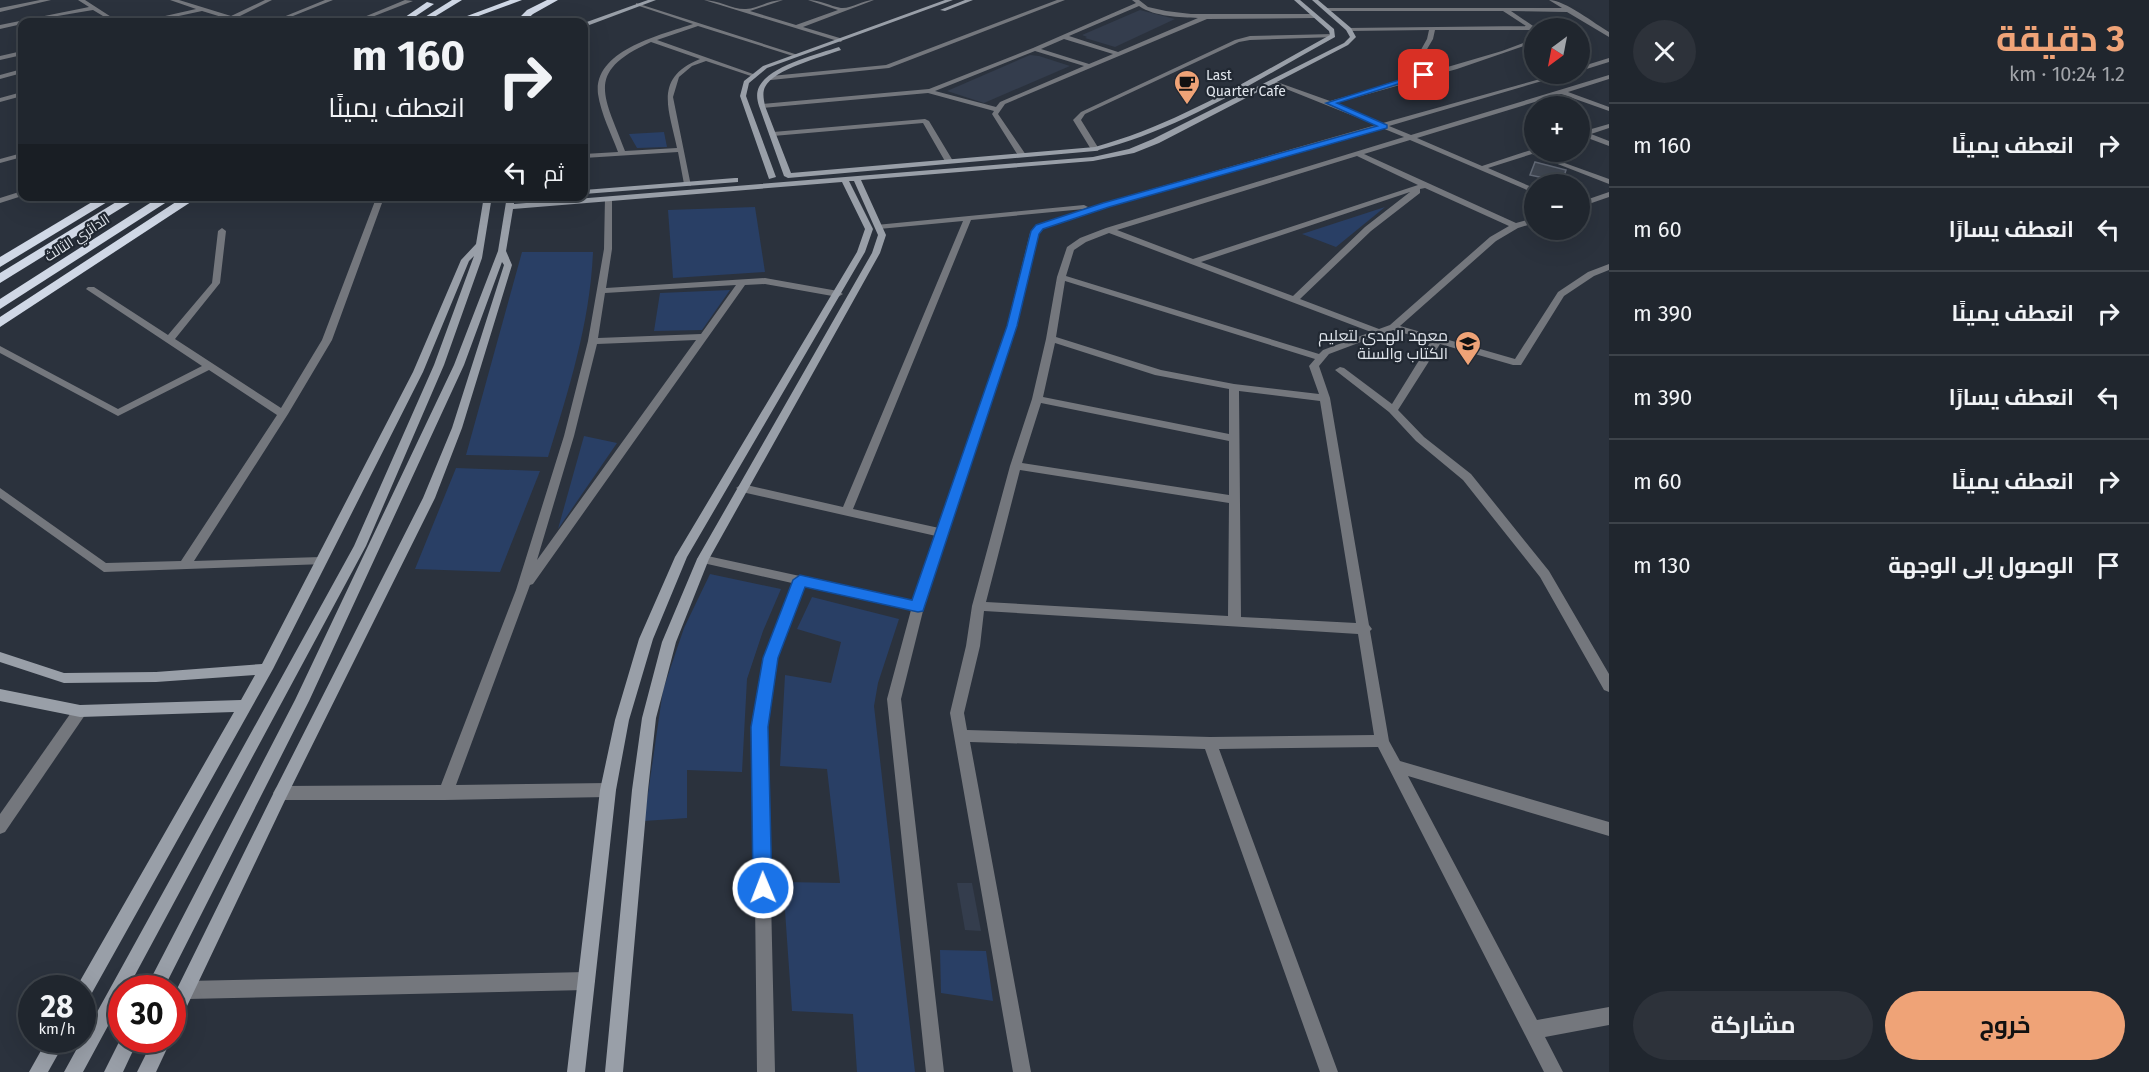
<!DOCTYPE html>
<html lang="ar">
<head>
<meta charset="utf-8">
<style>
  :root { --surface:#20262e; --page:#2d323a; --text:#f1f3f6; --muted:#a2a5aa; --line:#3d434a; --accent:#efa377 }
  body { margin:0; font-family:"Fira Sans",Cairo,sans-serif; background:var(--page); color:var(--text); direction:rtl; height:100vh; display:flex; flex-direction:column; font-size:22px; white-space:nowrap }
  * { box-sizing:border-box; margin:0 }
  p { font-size:20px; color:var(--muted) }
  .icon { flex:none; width:33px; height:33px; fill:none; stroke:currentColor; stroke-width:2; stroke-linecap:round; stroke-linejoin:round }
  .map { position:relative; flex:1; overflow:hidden; direction:ltr }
  .sheet { display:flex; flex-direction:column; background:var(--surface); width:540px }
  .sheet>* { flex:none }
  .hud { position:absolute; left:18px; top:18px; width:570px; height:183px; border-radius:12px; box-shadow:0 6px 24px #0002,0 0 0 2px var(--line); direction:rtl; background:#20262e; color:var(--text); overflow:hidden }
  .needle { width:39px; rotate:212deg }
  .fabs { position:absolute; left:1524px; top:18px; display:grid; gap:12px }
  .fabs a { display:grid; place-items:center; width:66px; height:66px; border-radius:50%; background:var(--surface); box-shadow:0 6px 24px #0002,0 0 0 2px var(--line); font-size:30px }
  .speed { position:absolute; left:18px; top:975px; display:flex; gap:12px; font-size:30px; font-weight:700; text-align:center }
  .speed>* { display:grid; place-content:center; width:78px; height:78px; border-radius:50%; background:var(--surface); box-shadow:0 6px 24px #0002,0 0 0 2px var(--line); line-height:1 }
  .speed small { font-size:15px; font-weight:400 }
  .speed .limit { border:9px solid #d22; background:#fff; color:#111 }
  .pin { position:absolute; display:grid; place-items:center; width:51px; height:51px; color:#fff; margin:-26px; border-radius:12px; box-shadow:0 3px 9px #0006 }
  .me { position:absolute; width:66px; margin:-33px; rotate:359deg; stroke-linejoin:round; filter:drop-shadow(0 0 4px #0008) }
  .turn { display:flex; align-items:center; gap:21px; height:126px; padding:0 24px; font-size:27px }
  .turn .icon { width:78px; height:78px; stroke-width:2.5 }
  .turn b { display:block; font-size:42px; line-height:51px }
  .then { display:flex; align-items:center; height:57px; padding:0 24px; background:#0003; gap:12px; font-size:22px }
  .round { display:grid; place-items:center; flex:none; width:63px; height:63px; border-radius:32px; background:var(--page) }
  .headline { display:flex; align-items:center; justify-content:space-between; height:102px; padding:0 24px }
  h1 { font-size:36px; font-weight:700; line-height:45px; color:var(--accent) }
  .cta { display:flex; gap:12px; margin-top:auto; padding:12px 24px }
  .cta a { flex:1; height:69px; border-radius:36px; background:var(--accent); color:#111; font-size:24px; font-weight:700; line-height:69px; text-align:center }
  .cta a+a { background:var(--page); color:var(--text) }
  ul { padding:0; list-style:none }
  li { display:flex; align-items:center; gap:18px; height:84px; padding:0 24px; border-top:2px solid var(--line) }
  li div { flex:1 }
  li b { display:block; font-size:22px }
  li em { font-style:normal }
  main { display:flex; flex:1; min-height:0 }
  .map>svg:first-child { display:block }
  .built { fill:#343d4d }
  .green { fill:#293f65 }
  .building { fill:#404752; stroke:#646b78; stroke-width:1.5 }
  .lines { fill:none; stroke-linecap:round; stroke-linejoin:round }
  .street { fill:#74777d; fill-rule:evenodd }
  .secondary { fill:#999fa8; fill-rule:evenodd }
  .highway { fill:#d0d8e6; fill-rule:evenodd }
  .route { fill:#1a73e8; stroke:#114b97; stroke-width:1.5 }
  .labels { text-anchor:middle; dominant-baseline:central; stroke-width:4.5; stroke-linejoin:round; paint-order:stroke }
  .far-poi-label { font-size:14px; fill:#e0e5ec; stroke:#212832; text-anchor:start }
  .far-street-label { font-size:14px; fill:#e0e5ec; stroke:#212832 }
  .poi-label { font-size:16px; fill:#e0e5ec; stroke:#212832; text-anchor:end }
</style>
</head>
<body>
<main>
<section class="sheet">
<div class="headline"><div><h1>3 دقيقة</h1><p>1.2 km · 10:24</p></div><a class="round"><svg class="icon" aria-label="close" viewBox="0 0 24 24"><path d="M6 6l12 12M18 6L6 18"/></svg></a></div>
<ul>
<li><svg class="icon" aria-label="right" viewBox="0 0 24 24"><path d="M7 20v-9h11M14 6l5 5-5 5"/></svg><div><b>انعطف يمينًا</b></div><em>160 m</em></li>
<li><svg class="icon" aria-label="left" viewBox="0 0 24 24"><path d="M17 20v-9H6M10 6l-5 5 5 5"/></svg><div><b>انعطف يسارًا</b></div><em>60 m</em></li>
<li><svg class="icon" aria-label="right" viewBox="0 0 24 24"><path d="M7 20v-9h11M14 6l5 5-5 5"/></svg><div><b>انعطف يمينًا</b></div><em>390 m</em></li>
<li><svg class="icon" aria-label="left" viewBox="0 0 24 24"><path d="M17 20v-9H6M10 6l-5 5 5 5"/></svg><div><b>انعطف يسارًا</b></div><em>390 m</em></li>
<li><svg class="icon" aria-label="right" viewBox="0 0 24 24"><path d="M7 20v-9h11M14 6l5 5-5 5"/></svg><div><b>انعطف يمينًا</b></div><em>60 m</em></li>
<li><svg class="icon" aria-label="arrive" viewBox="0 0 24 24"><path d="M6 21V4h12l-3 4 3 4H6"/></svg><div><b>الوصول إلى الوجهة</b></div><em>130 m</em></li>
</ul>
<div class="cta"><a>خروج</a><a>مشاركة</a></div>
</section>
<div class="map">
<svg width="1609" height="1072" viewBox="0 0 1609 1072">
  <rect width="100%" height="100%" fill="#2b323d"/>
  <g class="built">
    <path d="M1140 10 1175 19 1115 47 1085 38 1087 37 1082 35Z"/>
    <path d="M1030 55 1039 56 1070 66 984 103 947 91Z"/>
    <path d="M957 883H972L981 931 965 930Z"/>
  </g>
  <g class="green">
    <path d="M664 132 667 147 637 148 629 134Z"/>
    <path d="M755 207 765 272 673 278 668 210Z"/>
    <path d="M1385 207 1336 247 1302 234Z"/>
    <path d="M522 252H593C590 323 569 389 548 457L466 455Z"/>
    <path d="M730 290 702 330 654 331 660 293Z"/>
    <path d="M584 436 617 443 558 529Z"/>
    <path d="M456 468 540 471 500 572 415 569Z"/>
    <path d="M710 574 781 589 763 631 747 679 742 772 687 770V818L644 821 663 690 684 628Z"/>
    <path d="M812 597 899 619 878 683 874 706 915 1072H857L853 1014 792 1011 783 882 840 883 827 769 780 766 785 675 831 683 841 642 797 629Z"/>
    <path d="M940 950 986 951 993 1001 941 993Z"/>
  </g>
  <path class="building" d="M1535 162 1566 170 1562 182 1530 175Z"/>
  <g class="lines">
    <g class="street">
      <path d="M40 0H51L0 12V8Z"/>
      <path d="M78 0H85L119 22H113L93 10 22 22V24L0 29V25L89 7Z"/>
      <path d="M170 0H179L231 16 265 0H272L236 18 247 22 231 20 212 22 225 18 202 11 151 22H142L143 21 196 9Z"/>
      <path d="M325 0H333L278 22H271Z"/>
      <path d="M405 0 413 1 359 22H352Z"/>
      <path d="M704 0C718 0 734 10 746 9 759 8 769 0 783 0L750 11 796 25 838 10 808 0C820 0 830 6 841 8 851 9 863 0 874 0L803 27 843 39 841 42Z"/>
      <path d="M1057 0H1065L889 68 771 80 768 78 771 76 886 65Z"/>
      <path d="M1132 0H1139L1148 7 1166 11 1191 14H1315L1318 16 1315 18 1207 19 1005 104 998 114 1026 155 1022 157H1019L992 114 994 111 928 93 762 108 759 106 762 104 929 89 1033 48 1136 3ZM1139 6C1155 17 1180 17 1198 18L1118 52 1069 36ZM1064 39 1113 54 1089 64 1041 49ZM1035 51 1084 66 1000 102 996 107 935 91Z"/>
      <path d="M1549 0C1565 0 1595 24 1609 32V37L1567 12 1511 11 1536 28 1534 38 1530 44 1457 69 1336 103 1383 123 1558 74H1566L1389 126 1411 135 1609 75V79L1568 92 1609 107V111L1561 94 1417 138 1482 166 1534 149V152L1609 179V184L1532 154 1488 168 1534 188V193L1410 140 1364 154 1516 223 1534 218V223L1518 228 1496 241 1400 326 1515 359 1558 292 1588 272 1609 264V270L1594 276 1564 296 1521 365H1513L1440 344 1398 410 1424 437 1471 474 1549 571 1609 674V692L1604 690 1540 577 1463 480 1416 441 1389 412 1335 370 1340 367 1344 368 1392 404 1431 341 1393 330 1329 354 1319 366 1330 398 1369 625 1372 629 1370 631 1389 741 1400 761 1609 822V836L1408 776 1537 1020 1609 1007V1025L1545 1037 1563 1072H1544L1378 747 1219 749 1338 1072H1320L1205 749 970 742 1031 1072H1013L950 713 966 646 972 606 1010 466 1032 399 1046 339 1057 277 1067 247 1080 238 1106 228 1404 137 1382 128 1109 207 1043 229 1038 234 1017 326 924 607 901 699 944 1072H926L887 699 911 610 804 586 777 658 767 727 775 1072H757L753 727 763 658 792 583 703 563 697 559 703 555 914 601 936 536 742 492 736 488 742 484 843 507 963 221 879 229H876V225L1084 205 1088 207 1084 209 971 220 853 509 939 528 1007 326 1030 233 1037 225 1103 203 1376 125 1269 82 1274 81 1330 101 1404 80 1427 39 1429 30 1349 31 1347 28 1526 26 1503 11H1326L1324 8H1562ZM1435 30H1530L1531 35 1526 42 1502 51 1410 78 1433 39ZM1357 156 1418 185 1193 259 1117 230ZM1425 188 1509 226 1490 237 1390 325 1379 329 1300 299 1371 231 1420 193V189ZM1410 192 1365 227 1293 296 1201 262ZM1109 233 1371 332 1323 350 1319 354 1066 276 1074 250 1086 242ZM1065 281 1315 359 1309 366 1319 394 1234 384 1161 370 1056 337ZM1055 343 1155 375 1229 389V434L1043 397ZM1239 391 1320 401 1356 623 1241 617ZM1041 403 1229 441V495L1022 463ZM1020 470 1229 503 1228 616 986 602ZM984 611 1358 634 1374 735 1210 737 967 730 964 713 980 646Z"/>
      <path d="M636 3 798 55 793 56 698 26 657 40 756 75 751 76 706 61 692 66 679 77 673 97 691 186 684 184 678 152 584 158V154L618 152C611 133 601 114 598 94 593 50 661 35 693 24L636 5ZM651 42 700 59C653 78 669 109 677 148L625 151C604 95 584 72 651 42Z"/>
      <path d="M1333 34 1335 37 1250 40 1239 42 1085 114 1081 120 1099 149 1098 151H1092L1073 120 1081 112 1235 40 1250 36Z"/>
      <path d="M22 51V55L0 60V56Z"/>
      <path d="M1609 58V62L1580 71V67Z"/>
      <path d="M22 69V73L0 79V75Z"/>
      <path d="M22 92V96L0 102V98Z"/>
      <path d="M925 119 929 121 953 161 952 163H946L923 123 773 136 769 134 773 132Z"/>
      <path d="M1609 124V128L1591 134 1609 141V146L1585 137 1580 138 1581 132Z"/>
      <path d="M22 153V157L0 163V159Z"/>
      <path d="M19 192H22V196L0 203V198Z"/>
      <path d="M1609 192V197L1580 207V202Z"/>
      <path d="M605 197 612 199V249L606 288 765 278 838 291 843 294 838 297 765 284 745 285 533 584 530 585 456 785 608 783 613 785 616 790 613 795 608 797 445 800H281L276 798 273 793 276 788 281 786 441 785 516 590 564 436 588 341 604 249ZM736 285 701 334 598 338 605 293ZM696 340 537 560 574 436 597 344Z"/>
      <path d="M375 201 382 203 332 340 288 414 194 561 321 557 325 558 327 561 325 564 104 572 0 498V488L106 563 181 561 277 415 209 370 118 416 0 353V346L118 409 202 366 86 289 88 287H94L168 335 212 283 218 231 222 228 226 231 220 283 175 339 281 408 322 340Z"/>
      <path d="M80 705 85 707 87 711 85 715 5 832 0 834V814L75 707Z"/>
      <path d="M586 972 592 975 595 981 592 987 586 990 187 999 181 996 178 990 181 984 187 981Z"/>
    </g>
    <g class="secondary">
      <path d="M648 0H656L584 27V23Z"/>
      <path d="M945 0H953L767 68 749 83 746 96 776 177 769 179 740 96 744 81 763 66Z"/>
      <path d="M965 0H973L945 11 940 10Z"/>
      <path d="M1294 0H1300L1334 29 1335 37C1257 80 1182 129 1095 151L788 178 784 176 759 106C757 100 756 93 759 87 769 66 818 54 839 47L841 50C822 57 774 69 765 87 762 93 764 100 765 106L791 173 1095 147C1179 124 1253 77 1330 35L1329 31Z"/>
      <path d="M1312 0H1318L1351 28 1356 37 1348 45 1159 143 1134 153 1093 161 861 180 886 235 880 253 709 559 676 642 656 718 648 790 623 1072H605L632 790 642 718 662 642 697 559 872 253 878 235 854 181H849L873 229 865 252 687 557 653 639 629 720 616 790 585 1072H567L600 790 615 720 639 639 675 557 857 252 865 229 842 182 513 209 506 251 512 265 462 428 435 498 286 798 178 1025 172 1028V999L276 788 423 498 452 428 504 265 502 262 464 365 309 701 164 988H146L295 700 454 365 498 251 507 196H530L514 200V204L1093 157 1129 149 1153 139 1344 43 1350 37 1346 30Z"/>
      <path d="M735 178H738V182L584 194V190Z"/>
      <path d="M484 196H492L482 258 444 365 366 546 128 988H122V1000L83 1072H64L354 546 434 365 474 256 469 261 423 372 273 669 88 1000 82 1003V988H76L234 712 80 717 0 701V689L80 705 241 700 255 675 156 682 64 683 0 662V652L64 673 156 672 262 664 413 372 461 260 476 244Z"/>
      <path d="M122 1036V1040H138L123 1072H104Z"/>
      <path d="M47 1040H66L48 1072H29Z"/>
      <path d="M153 1040H171L156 1072H137Z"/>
    </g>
    <g class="highway">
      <path d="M452 0H462L426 22H417Z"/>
      <path d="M510 0H522L462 22H451Z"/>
      <path d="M547 0H558L533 14 524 22H515L527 10Z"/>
      <path d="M427 2 434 4 407 22H398Z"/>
      <path d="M102 196H117L0 267V257Z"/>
      <path d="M126 196H141L0 283V273Z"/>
      <path d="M161 196H176L0 309V299Z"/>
      <path d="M185 196H200L0 327V317Z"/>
    </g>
  </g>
  <path class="route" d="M1421 73 1427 75 1337 103 1387 125V128L1109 207 1043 229 1039 234 1017 326 923 611 918 612 805 587 778 658 768 727 772 888 769 894 763 897 756 894 753 888 751 727 763 658 793 580 800 575 912 600 1007 326 1031 231 1036 225 1103 203 1377 126 1326 103Z"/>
  <defs>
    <symbol id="cafe-pin" viewBox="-11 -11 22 30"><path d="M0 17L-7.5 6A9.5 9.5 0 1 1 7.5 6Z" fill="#efa377" stroke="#212832"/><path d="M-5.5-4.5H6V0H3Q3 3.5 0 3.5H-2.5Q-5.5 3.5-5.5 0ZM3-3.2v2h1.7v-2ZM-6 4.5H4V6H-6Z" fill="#111"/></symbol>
    <symbol id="university-pin" viewBox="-11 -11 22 30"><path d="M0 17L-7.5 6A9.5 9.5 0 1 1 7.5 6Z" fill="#efa377" stroke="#212832"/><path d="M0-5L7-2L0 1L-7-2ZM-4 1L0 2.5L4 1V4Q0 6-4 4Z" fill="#111"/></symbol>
  </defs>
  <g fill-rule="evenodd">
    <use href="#cafe-pin" x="1172" y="68" width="30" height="40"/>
    <use href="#university-pin" x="1453" y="329" width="30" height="40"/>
  </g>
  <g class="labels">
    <g class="far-poi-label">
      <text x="1206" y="75">Last<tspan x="1206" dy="16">Quarter Cafe</tspan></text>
    </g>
    <g class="far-street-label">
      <text transform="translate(77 238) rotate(-33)">الدائري الثالث</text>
    </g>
    <g class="poi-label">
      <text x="1448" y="335">معهد الهدى لتعليم<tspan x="1448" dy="18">الكتاب والسنة</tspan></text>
    </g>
  </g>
</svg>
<div class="fabs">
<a><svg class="needle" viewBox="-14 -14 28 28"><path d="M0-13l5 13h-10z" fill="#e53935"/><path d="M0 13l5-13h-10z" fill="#a2a5aa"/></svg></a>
<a>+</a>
<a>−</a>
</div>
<div class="speed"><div>28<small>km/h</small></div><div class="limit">30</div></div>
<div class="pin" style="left:1424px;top:75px;background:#d93025"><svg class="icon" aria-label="arrive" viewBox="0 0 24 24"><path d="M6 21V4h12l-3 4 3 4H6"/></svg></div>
<svg class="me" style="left:763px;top:888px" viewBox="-20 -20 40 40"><circle r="17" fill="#1a73e8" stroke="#fff" stroke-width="3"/><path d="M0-11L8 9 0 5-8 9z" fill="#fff"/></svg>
<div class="hud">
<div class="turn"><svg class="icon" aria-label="right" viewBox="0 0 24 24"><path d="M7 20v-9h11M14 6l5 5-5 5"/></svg><div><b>160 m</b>انعطف يمينًا</div></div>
<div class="then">ثم<svg class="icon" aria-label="left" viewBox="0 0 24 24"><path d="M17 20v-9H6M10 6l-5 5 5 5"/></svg></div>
</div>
</div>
</main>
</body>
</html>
